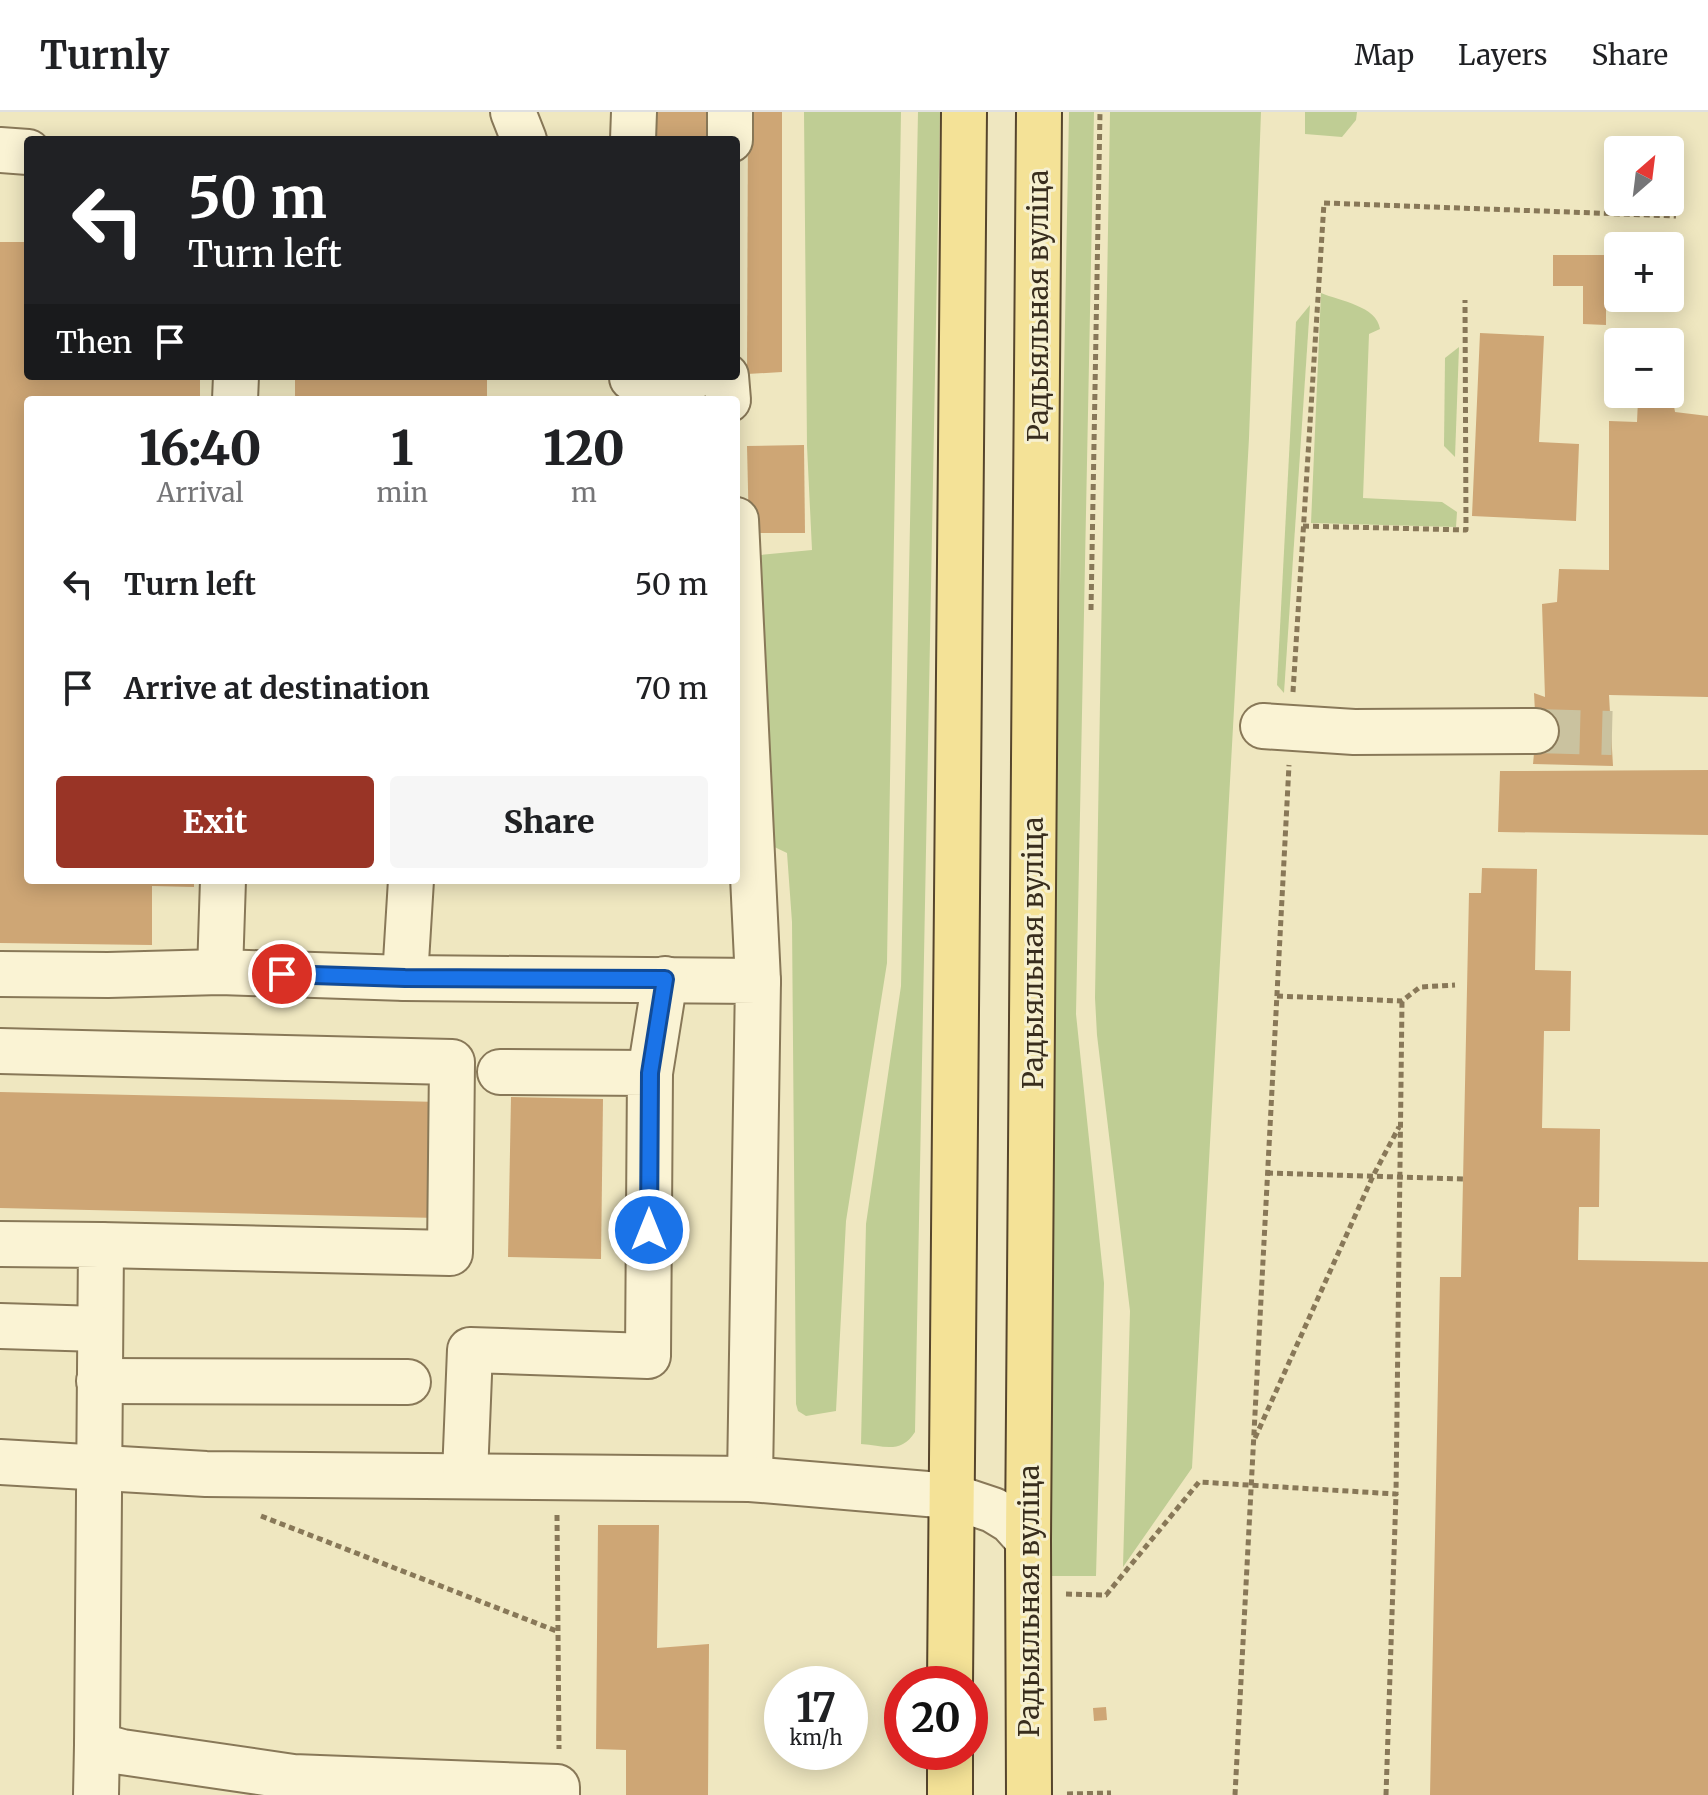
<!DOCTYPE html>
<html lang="en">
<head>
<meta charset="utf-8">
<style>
  :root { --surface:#fff; --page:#f6f6f6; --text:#202124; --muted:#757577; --line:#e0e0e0; --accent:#993426 }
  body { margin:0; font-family:Merriweather,serif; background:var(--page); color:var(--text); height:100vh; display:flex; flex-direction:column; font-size:30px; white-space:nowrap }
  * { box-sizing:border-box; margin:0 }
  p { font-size:26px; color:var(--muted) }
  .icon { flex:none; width:44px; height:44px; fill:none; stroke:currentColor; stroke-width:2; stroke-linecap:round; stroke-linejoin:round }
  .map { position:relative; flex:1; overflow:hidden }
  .panel { position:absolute; left:24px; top:284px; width:716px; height:488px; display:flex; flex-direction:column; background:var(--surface); border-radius:8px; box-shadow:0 4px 20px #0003 }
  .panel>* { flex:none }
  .banner { position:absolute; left:24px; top:24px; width:716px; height:244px; border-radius:8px; box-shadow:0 4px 20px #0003; background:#202124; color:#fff; overflow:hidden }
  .needle { width:52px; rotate:28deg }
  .tools { position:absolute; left:1604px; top:24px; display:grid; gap:16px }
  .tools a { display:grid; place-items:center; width:80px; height:80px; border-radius:8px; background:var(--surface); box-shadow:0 4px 20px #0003; font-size:40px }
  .speed { position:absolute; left:764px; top:1554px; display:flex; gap:16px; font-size:40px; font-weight:700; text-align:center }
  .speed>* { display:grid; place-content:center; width:104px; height:104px; border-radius:50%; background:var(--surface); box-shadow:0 4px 20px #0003; line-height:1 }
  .speed small { font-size:20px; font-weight:400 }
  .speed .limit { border:12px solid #d22; background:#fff; color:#111 }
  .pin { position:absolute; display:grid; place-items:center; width:68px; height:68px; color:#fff; margin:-34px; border:4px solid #fff; border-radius:50%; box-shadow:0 2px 8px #0007 }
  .me { position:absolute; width:88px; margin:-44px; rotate:0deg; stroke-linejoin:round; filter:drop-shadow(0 0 6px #0008) }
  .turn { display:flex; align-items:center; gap:28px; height:168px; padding:0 32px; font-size:36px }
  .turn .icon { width:104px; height:104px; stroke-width:2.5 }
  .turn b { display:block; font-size:56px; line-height:68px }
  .then { display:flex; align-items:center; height:76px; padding:0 32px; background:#0003; gap:16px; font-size:30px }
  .eta { display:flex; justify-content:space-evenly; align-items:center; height:136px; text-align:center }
  .eta b { font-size:48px; font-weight:800; line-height:56px }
  .button { display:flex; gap:16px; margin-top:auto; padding:16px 32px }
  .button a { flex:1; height:92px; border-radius:8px; background:var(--accent); color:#fff; font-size:32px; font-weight:800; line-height:92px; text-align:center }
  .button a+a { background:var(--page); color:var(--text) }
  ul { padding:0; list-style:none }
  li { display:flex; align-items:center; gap:24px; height:104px; padding:0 32px }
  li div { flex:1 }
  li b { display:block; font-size:30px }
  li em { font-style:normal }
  header { display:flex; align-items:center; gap:48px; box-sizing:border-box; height:112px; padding:0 40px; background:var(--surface); border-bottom:2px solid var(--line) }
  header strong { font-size:38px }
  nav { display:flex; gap:44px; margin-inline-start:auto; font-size:28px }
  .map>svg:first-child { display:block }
  .green { fill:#bfcd94 }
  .building { fill:#cea675 }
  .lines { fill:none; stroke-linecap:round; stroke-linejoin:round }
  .minor-tunnel { stroke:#cac29f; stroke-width:44; stroke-dasharray:44 22; stroke-linecap:butt }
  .minor-casing { stroke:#887858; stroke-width:48 }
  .major-casing { stroke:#56452c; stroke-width:48 }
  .path { stroke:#887858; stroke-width:5; stroke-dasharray:6 4; stroke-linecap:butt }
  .minor { stroke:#faf3d4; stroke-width:44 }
  .major { stroke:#f4e297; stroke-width:44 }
  .route-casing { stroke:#114b97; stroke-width:20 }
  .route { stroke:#1a73e8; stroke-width:14 }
  .labels { text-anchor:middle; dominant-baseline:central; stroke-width:6; stroke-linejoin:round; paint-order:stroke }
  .street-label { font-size:28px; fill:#382d1d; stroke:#f6f0d0 }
</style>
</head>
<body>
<header>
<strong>Turnly</strong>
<nav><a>Map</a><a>Layers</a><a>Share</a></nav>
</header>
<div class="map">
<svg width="1708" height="1683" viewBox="0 0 1708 1683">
  <rect width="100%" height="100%" fill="#efe7c0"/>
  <g class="green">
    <path d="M804 0H901L887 851 846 1109 836 1299 806 1304 798 1299 796 1292 792 810 787 741 764 730 750 444 812 438 807 334Z"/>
    <path d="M918 0H940L915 1320C901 1342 885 1334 861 1332L866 1112 901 874Z"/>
    <path d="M1069 0H1094L1076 902 1104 1171 1096 1464H1052L1043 1368Z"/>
    <path d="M1110 0H1261L1249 326 1192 1356 1123 1455 1130 1199 1097 923 1095 886Z"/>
    <path d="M1305 0H1357L1356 8 1342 25 1305 22Z"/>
    <path d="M1321 181C1340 189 1377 194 1380 217L1369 222 1363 386 1442 390 1457 400 1456 415 1311 411Z"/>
    <path d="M1310 193 1284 581 1277 573 1296 210Z"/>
    <path d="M1459 235 1455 345 1444 334 1445 246Z"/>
  </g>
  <g class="building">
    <rect x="646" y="0" width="63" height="28"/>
    <path d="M748 0H782V260L747 262Z"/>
    <path d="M0 130H28V264H200V288H28V768H194V775L152 774V833L0 831Z"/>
    <path d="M1553 143H1606V213L1583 212V174H1553Z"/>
    <path d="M1480 221 1544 224 1539 330 1579 332 1576 409 1472 404Z"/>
    <rect x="295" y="264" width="192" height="24"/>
    <path d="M1638 288H1673L1675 300 1708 304V585L1609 583 1613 654 1533 652 1536 619 1534 581 1545 585 1542 492 1557 490 1559 457 1609 458V309L1637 310Z"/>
    <path d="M804 333 805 421H749L747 334Z"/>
    <path d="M1708 658V723L1498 720 1500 659Z"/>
    <path d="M1482 756 1537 757 1535 858 1571 859 1570 919H1544L1542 1016 1600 1017 1599 1095H1579L1578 1148 1708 1150V1683H1430L1440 1165H1461L1469 781H1481Z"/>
    <path d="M0 980 440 990 437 1106 0 1096Z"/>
    <path d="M511 985 603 987 601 1147 508 1145Z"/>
    <path d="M598 1413H659L657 1536 709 1532 708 1683H626V1638L596 1637Z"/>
    <path d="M1106 1595 1107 1608 1094 1609 1093 1596Z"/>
  </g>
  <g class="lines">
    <path class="minor-tunnel" d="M1536 619 1612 621"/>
    <defs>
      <g id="minor">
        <path d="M513 0 524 28"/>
        <path d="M633 28 634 0"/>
        <path d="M730 28V0"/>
        <path d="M0 38 28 40"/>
        <path d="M632 264V266L695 264"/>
        <path d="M726 264 728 288"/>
        <path d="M235 288 236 264"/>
        <path d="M736 408 758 869"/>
        <path d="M1263 614 1354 620 1536 619"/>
        <path d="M220 860 223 768"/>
        <path d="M0 862 108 863 220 860 405 866 758 869 750 1367"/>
        <path d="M405 866 411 768"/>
        <path d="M0 939 452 950 450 1141 101 1133"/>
        <path d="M650 961 665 867"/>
        <path d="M0 1132 101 1133 97 1633"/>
        <path d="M0 1214 99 1217"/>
        <path d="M99 1269 408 1270"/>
        <path d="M0 1350 206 1362 750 1367 951 1384 993 1398 1011 1409 1028 1428"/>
        <path d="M465 1363 470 1238 648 1244 650 961 500 960"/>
        <path d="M96 1683 97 1633 122 1640 293 1665 557 1675V1683"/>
      </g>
      <g id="major">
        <path d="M950 1572 964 0"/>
        <path d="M950 1683V1640"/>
        <path d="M1029 1683 1028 1428 1039 0"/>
      </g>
    </defs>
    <use href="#minor" class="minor-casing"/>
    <use href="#major" class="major-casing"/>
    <g class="path">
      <path d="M1303 414 1466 418 1465 188"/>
      <path d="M1091 498 1100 0"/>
      <path d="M1293 580 1324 91 1676 104"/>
      <path d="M1277 884 1402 889 1420 875 1455 873"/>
      <path d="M1267 1061 1463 1067"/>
      <path d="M1255 1326 1373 1064 1399 1015"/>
      <path d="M557 1403 559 1637"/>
      <path d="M261 1404 559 1520"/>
      <path d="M1066 1482 1106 1483 1199 1370 1396 1382 1402 889"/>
      <path d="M1067 1682 1111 1681"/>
      <path d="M1235 1683 1289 653"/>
      <path d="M1386 1683 1396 1382"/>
    </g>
    <use href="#minor" class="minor"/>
    <use href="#major" class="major"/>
  </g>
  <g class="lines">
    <defs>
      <path id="route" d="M282 862 405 866 665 867 650 961 649 1118"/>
    </defs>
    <use href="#route" class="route-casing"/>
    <use href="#route" class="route"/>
  </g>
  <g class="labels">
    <g class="street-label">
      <text transform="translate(1038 194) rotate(-90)">Радыяльная вуліца</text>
      <text transform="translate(1033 841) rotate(-90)">Радыяльная вуліца</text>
      <text transform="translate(1029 1489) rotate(-90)">Радыяльная вуліца</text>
    </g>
  </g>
</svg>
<div class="tools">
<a><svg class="needle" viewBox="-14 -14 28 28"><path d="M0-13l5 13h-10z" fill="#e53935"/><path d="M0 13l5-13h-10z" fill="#757577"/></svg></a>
<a>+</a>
<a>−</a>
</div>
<div class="speed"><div>17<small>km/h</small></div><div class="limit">20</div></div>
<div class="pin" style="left:282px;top:862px;background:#d93025"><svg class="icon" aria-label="arrive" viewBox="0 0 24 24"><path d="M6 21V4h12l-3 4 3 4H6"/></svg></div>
<svg class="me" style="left:649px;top:1118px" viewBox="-20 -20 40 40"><circle r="17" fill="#1a73e8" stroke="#fff" stroke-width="3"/><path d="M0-11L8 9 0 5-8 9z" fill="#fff"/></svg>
<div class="banner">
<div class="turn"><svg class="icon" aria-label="left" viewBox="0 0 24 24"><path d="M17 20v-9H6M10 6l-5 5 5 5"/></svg><div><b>50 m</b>Turn left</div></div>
<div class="then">Then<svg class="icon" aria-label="arrive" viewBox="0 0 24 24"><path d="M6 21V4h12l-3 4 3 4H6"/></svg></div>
</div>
<section class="panel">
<div class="eta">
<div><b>16:40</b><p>Arrival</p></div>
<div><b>1</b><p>min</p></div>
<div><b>120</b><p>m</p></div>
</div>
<ul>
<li><svg class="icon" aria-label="left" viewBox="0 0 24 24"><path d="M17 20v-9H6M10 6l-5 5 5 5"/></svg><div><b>Turn left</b></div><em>50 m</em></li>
<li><svg class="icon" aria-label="arrive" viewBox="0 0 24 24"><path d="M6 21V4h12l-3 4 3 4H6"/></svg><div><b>Arrive at destination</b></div><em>70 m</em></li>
</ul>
<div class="button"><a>Exit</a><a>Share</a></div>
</section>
</div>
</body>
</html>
